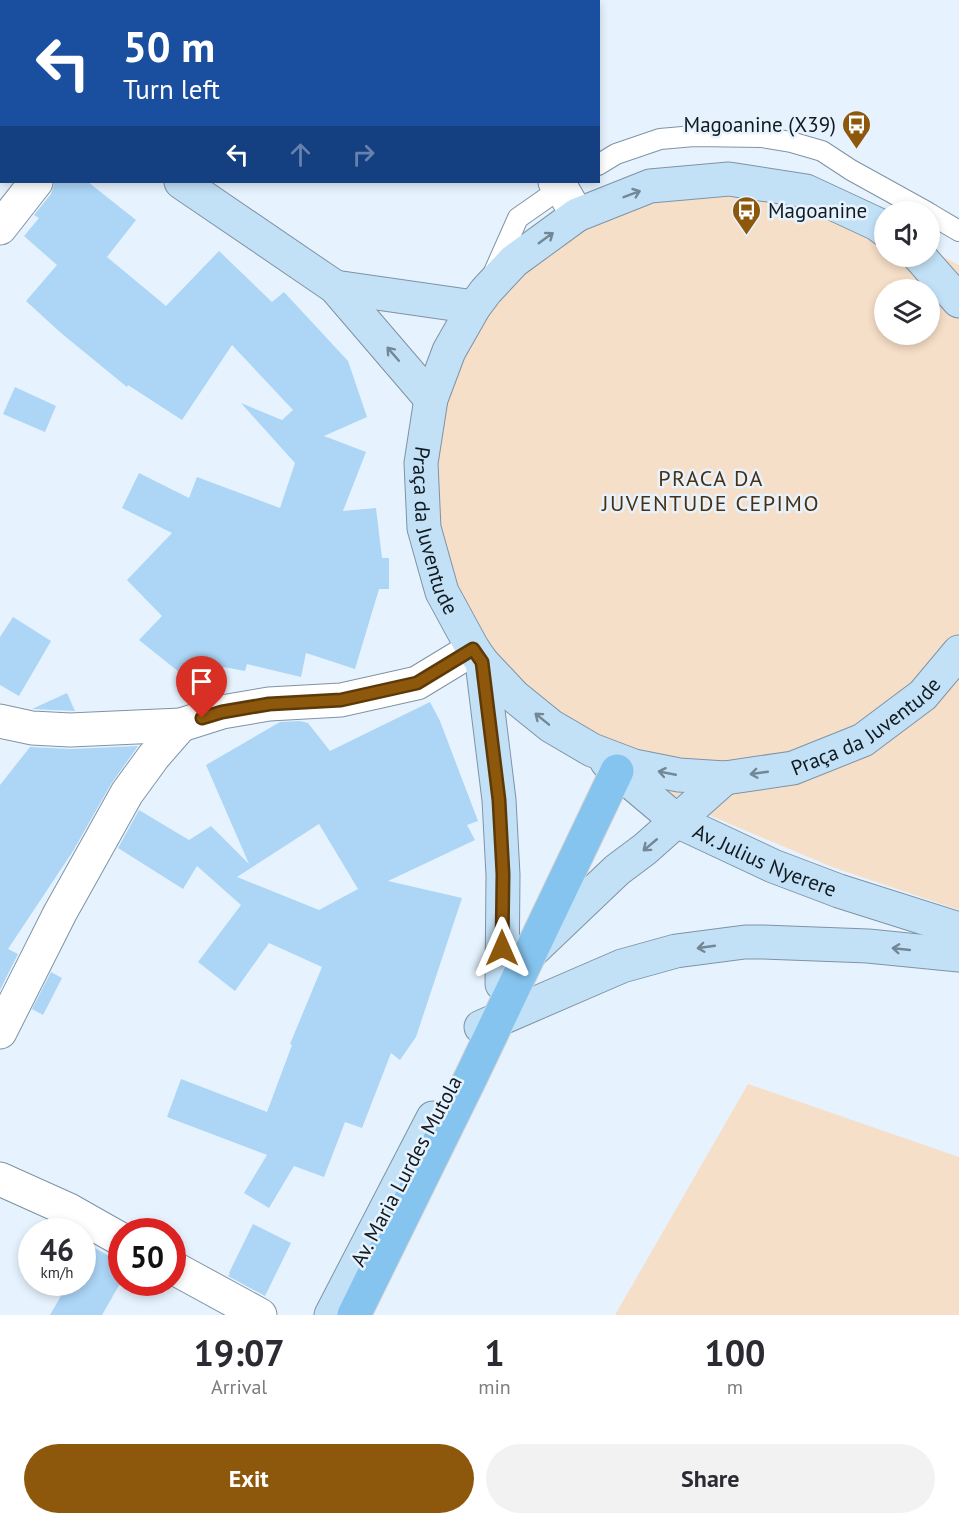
<!DOCTYPE html>
<html lang="en">
<head>
<meta charset="utf-8">
<style>
  :root { --surface:#fff; --page:#f2f2f3; --text:#2b2b33; --muted:#7c7c81; --accent:#8e580c }
  body { margin:0; font-family:"PT Sans",sans-serif; background:var(--page); color:var(--text); height:100vh; display:flex; flex-direction:column; font-size:22px; white-space:nowrap }
  * { box-sizing:border-box; margin:0 }
  p { font-size:20px; color:var(--muted) }
  .icon { flex:none; width:33px; height:33px; fill:none; stroke:currentColor; stroke-width:2; stroke-linecap:round; stroke-linejoin:round }
  .map { position:relative; height:1315px; overflow:hidden }
  .sheet { display:flex; flex-direction:column; background:var(--surface); flex:1 }
  .sheet>* { flex:none }
  .top-card { position:absolute; left:0px; top:0px; width:600px; height:183px; box-shadow:0 3px 9px #0003; background:#1a4fa0; color:#fff; overflow:hidden }
  .fabs { position:absolute; left:874px; top:201px; display:grid; gap:12px }
  .fabs a { display:grid; place-items:center; width:66px; height:66px; border-radius:50%; background:var(--surface); box-shadow:0 3px 9px #0003; font-size:30px }
  .speed { position:absolute; left:18px; top:1218px; display:flex; gap:12px; font-size:30px; font-weight:700; text-align:center }
  .speed>* { display:grid; place-content:center; width:78px; height:78px; border-radius:50%; background:var(--surface); box-shadow:0 3px 9px #0003; line-height:1 }
  .speed small { font-size:15px; font-weight:400 }
  .speed .limit { border:9px solid #d22; background:#fff; color:#111 }
  .pin { position:absolute; display:grid; place-items:center; width:51px; height:51px; color:#fff; margin:-62px -26px; border-radius:50% 50% 50% 0; rotate:-45deg; box-shadow:0 0 6px #0007 }
  .pin .icon { rotate:45deg }
  .me { position:absolute; width:66px; margin:-33px; rotate:0deg; stroke-linejoin:round; filter:drop-shadow(0 0 4px #0008) }
  .turn { display:flex; align-items:center; gap:21px; height:126px; padding:0 24px; font-size:27px }
  .turn .icon { width:78px; height:78px; stroke-width:2.5 }
  .turn b { display:block; font-size:42px; line-height:51px }
  .lanes { display:flex; align-items:center; height:57px; padding:0 24px; background:#0003; justify-content:center; gap:30px; direction:ltr }
  .lanes .off { opacity:.35 }
  .eta { display:flex; justify-content:space-evenly; align-items:center; height:102px; text-align:center }
  .eta b { font-size:36px; font-weight:700; line-height:42px }
  .cta { display:flex; gap:12px; margin-top:auto; padding:12px 24px }
  .cta a { flex:1; height:69px; border-radius:36px; background:var(--accent); color:#fff; font-size:24px; font-weight:700; line-height:69px; text-align:center }
  .cta a+a { background:var(--page); color:var(--text) }
  .map>svg:first-child { display:block }
  .green { fill:#f6dfc8; fill-rule:evenodd }
  .building { fill:#acd5f6; fill-rule:evenodd }
  .lines { fill:none; stroke-linecap:round; stroke-linejoin:round }
  .service-casing { stroke:#7f93a4; stroke-width:22 }
  .minor-casing { stroke:#7f93a4; stroke-width:35 }
  .secondary-casing { stroke:#7f93a4; stroke-width:35 }
  .primary-casing { stroke:#d0d1d2; stroke-width:35 }
  .service { stroke:#fff; stroke-width:20 }
  .minor { stroke:#fff; stroke-width:33 }
  .secondary { stroke:#c2e1f7; stroke-width:33 }
  .primary { stroke:#85c4ef; stroke-width:33 }
  .oneway { stroke:#738796 }
  .route-casing { stroke:#5c3908; stroke-width:15 }
  .route { stroke:#8e580c; stroke-width:10 }
  .labels { text-anchor:middle; dominant-baseline:central; stroke-width:5; stroke-linejoin:round; paint-order:stroke }
  .poi-label { font-size:21px; fill:#121a20; stroke:#e6f3fe; text-anchor:end }
  .street-label { font-size:21px; fill:#121a20; stroke:#e6f3fe }
  .neighbourhood-label { font-size:22px; letter-spacing:1.5px; fill:#4b3010; stroke:#e6f3fe }
</style>
</head>
<body>
<div class="map">
<svg width="959" height="1315" viewBox="0 0 959 1315">
  <rect width="100%" height="100%" fill="#e6f3fe"/>
  <g class="green">
    <path d="M729 179 885 228V256H930V250L959 265V910L832 867 711 816 592 750 514 696 424 528 449 351 577 215ZM885 290H930V334H885Z"/>
    <path d="M748 1084 959 1157V1315H615Z"/>
  </g>
  <g class="building">
    <path d="M54 182H88L136 220 107 257 166 306 219 251 272 302 284 292 348 361 367 417 324 436 366 452 343 511 376 508 382 558H389V589H379L355 669 306 653 301 677 247 664 245 671 224 667 204 692 139 640 162 616 127 580 172 533 122 508 139 473 189 498 197 477 280 508 295 463 241 403 282 420 293 410 232 345 182 420 128 385 127 387 61 333 26 301 57 265 24 236 39 218 34 215 51 194 54 185Z"/>
    <path d="M15 387 56 406 45 432 3 414Z"/>
    <path d="M13 617 51 641 19 696 0 685V637Z"/>
    <path d="M67 693 75 711 32 709Z"/>
    <path d="M430 702 440 721 478 821 467 825 475 840 388 881 462 898 416 1037 400 1060 391 1053 362 1128 345 1122 324 1177 294 1166 269 1208 244 1193 267 1155 167 1117 181 1079 267 1112 292 1045 290 1044 322 967 269 943 235 991 198 962 241 905 197 866 183 889 118 848 139 810 189 840 211 826 249 864 206 765 280 722 300 721 308 723 330 751ZM319 824 358 889 319 910 237 877Z"/>
    <path d="M138 746 111 784 73 851 8 949 18 954 0 990V785L30 747 71 749Z"/>
    <path d="M51 972 62 978 43 1015 32 1009Z"/>
    <path d="M253 1224 291 1243 265 1296 228 1276 230 1274 229 1273Z"/>
    <path d="M82 1241 122 1263V1280L102 1315H50L69 1282H82Z"/>
  </g>
  <g class="lines">
    <defs>
      <g id="service">
        <path d="M598 165 616 154 660 139 694 136 762 137 791 142 822 151 851 170 927 212"/>
        <path d="M930 214 959 231"/>
        <path d="M494 272 518 218 568 183"/>
      </g>
      <g id="minor">
        <path d="M351 0 352 2"/>
        <path d="M457 2V0"/>
        <path d="M555 182 561 187 577 215"/>
        <path d="M0 228 36 182"/>
        <path d="M0 721 32 728 70 730 181 725 222 712 269 704 341 700 417 683 473 649"/>
        <path d="M0 1032 60 913 127 793 154 756 181 725"/>
        <path d="M0 1179 69 1210 122 1240"/>
        <path d="M172 1267 260 1315"/>
      </g>
      <g id="secondary">
        <path d="M0 55 2 57"/>
        <path d="M181 182 335 287 431 399"/>
        <path id="s1" d="M885 230 877 224 806 191 729 179 650 186 577 215 514 261 486 291 474 307 449 351 431 399 421 463 424 528 442 592 473 649 482 662 514 696 551 726 592 750 634 766 679 775 725 778 793 768 863 740 923 695 959 652"/>
        <path d="M919 256 959 301"/>
        <path d="M335 287 474 307"/>
        <path d="M482 662 499 800 503 875 502 984"/>
        <path id="s2" d="M607 762 677 821 773 866 839 891 959 929"/>
        <path d="M532 951 617 870 645 849 725 778"/>
        <path d="M481 1027 622 966 676 951 745 942H763L868 946 959 955"/>
        <path d="M331 1315 433 1118"/>
      </g>
      <path id="primary" d="M354 1315 471 1077 617 771"/>
    </defs>
    <use href="#service" class="service-casing"/>
    <use href="#minor" class="minor-casing"/>
    <use href="#secondary" class="secondary-casing"/>
    <use href="#primary" class="primary-casing"/>
    <use href="#service" class="service"/>
    <use href="#minor" class="minor"/>
    <use href="#secondary" class="secondary"/>
    <use href="#primary" class="primary"/>
  </g>
  <defs><path id="oneway-shaft" d="M-6 0H5M1.5-3L5.5 0L1.5 3" fill="none" stroke-width="1.6" stroke-linecap="round" stroke-linejoin="round" transform="scale(1.5)"/></defs>
  <g class="oneway">
    <use href="#oneway-shaft" transform="translate(632 194) rotate(-21)"/>
    <use href="#oneway-shaft" transform="translate(546 238) rotate(-36)"/>
    <use href="#oneway-shaft" transform="translate(393 354) rotate(-131)"/>
    <use href="#oneway-shaft" transform="translate(542 719) rotate(-141)"/>
    <use href="#oneway-shaft" transform="translate(667 773) rotate(-169)"/>
    <use href="#oneway-shaft" transform="translate(759 773) rotate(172)"/>
    <use href="#oneway-shaft" transform="translate(650 845) rotate(140)"/>
    <use href="#oneway-shaft" transform="translate(706 947) rotate(172)"/>
    <use href="#oneway-shaft" transform="translate(901 949) rotate(-174)"/>
  </g>
  <g class="lines">
    <defs>
      <path id="route" d="M202 718 222 712 269 704 341 700 417 683 473 649 482 662 499 800 503 874 502 948"/>
    </defs>
    <use href="#route" class="route-casing"/>
    <use href="#route" class="route"/>
  </g>
  <defs>
    <symbol id="bus-pin" viewBox="-11 -11 22 30"><path d="M0 17L-7.5 6A9.5 9.5 0 1 1 7.5 6Z" fill="#8e580c" stroke="#e6f3fe"/><path d="M-5-6H5V4H4V6H2V4H-2V6H-4V4H-5ZM-3.5-4V0h7V-4ZM-3.5 1.2v1.5H-2V1.2ZM2 1.2v1.5H3.5V1.2Z" fill="#fff"/></symbol>
  </defs>
  <g fill-rule="evenodd">
    <use href="#bus-pin" x="840" y="108" width="33" height="45"/>
    <use href="#bus-pin" x="730" y="194" width="33" height="45"/>
  </g>
  <g class="labels">
    <g class="poi-label">
      <text x="836" y="124">Magoanine (X39)</text>
      <text x="768" y="210" text-anchor="start">Magoanine</text>
    </g>
    <g class="street-label">
      <text stroke="none"><textPath href="#s1" startOffset="699">Praça da Juventude</textPath></text>
      <text stroke="none"><textPath href="#s1" startOffset="1274">Praça da Juventude</textPath></text>
      <text stroke="none"><textPath href="#s2" startOffset="188">Av. Julius Nyerere</textPath></text>
      <text transform="translate(406 1171) rotate(-62)">Av. Maria Lurdes Mutola</text>
    </g>
    <g class="neighbourhood-label">
      <text x="711" y="478">PRACA DA<tspan x="711" dy="25">JUVENTUDE CEPIMO</tspan></text>
    </g>
  </g>
</svg>
<div class="fabs">
<a><svg class="icon" aria-label="sound" viewBox="0 0 24 24"><path d="M4 9h4l5-4v14l-5-4H4zM17 9q2 3 0 6"/></svg></a>
<a><svg class="icon" aria-label="layers" viewBox="0 0 24 24"><path d="M12 4l9 5-9 5-9-5zM3 14l9 5 9-5"/></svg></a>
</div>
<div class="speed"><div>46<small>km/h</small></div><div class="limit">50</div></div>
<div class="pin" style="left:202px;top:718px;background:#d93025"><svg class="icon" aria-label="arrive" viewBox="0 0 24 24"><path d="M6 21V4h12l-3 4 3 4H6"/></svg></div>
<svg class="me" style="left:502px;top:948px" viewBox="-20 -20 40 40"><path d="M0-17L14 15 0 8-14 15z" fill="#8e580c" stroke="#fff" stroke-width="4"/></svg>
<div class="top-card">
<div class="turn"><svg class="icon" aria-label="left" viewBox="0 0 24 24"><path d="M17 20v-9H6M10 6l-5 5 5 5"/></svg><div><b>50 m</b>Turn left</div></div>
<div class="lanes"><svg class="icon" aria-label="left" viewBox="0 0 24 24"><path d="M17 20v-9H6M10 6l-5 5 5 5"/></svg><svg class="icon off" aria-label="ahead" viewBox="0 0 24 24"><path d="M12 20V5M6 11l6-6 6 6"/></svg><svg class="icon off" aria-label="right" viewBox="0 0 24 24"><path d="M7 20v-9h11M14 6l5 5-5 5"/></svg></div>
</div>
</div>
<section class="sheet">
<div class="eta">
<div><b>19:07</b><p>Arrival</p></div>
<div><b>1</b><p>min</p></div>
<div><b>100</b><p>m</p></div>
</div>
<div class="cta"><a>Exit</a><a>Share</a></div>
</section>
</body>
</html>
